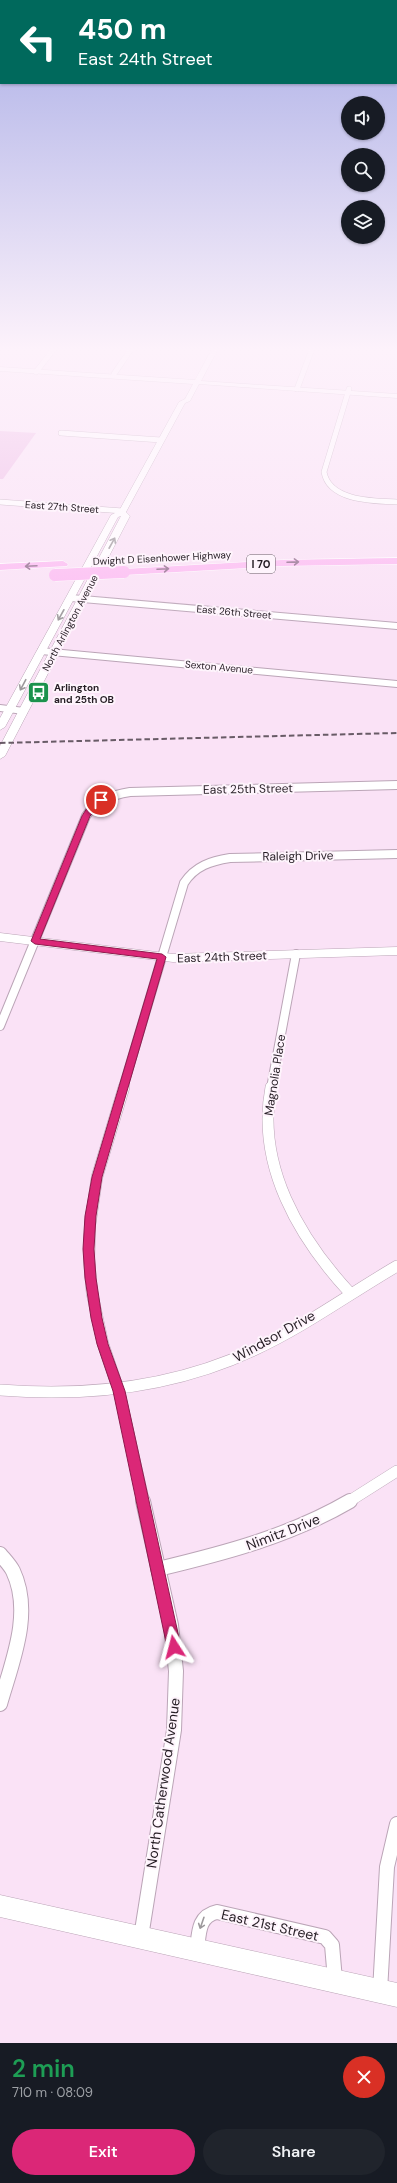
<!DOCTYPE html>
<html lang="en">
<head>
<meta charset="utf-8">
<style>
  :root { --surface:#171b24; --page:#20242c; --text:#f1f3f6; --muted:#9ea1a6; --accent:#db2777 }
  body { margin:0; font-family:"DM Sans",sans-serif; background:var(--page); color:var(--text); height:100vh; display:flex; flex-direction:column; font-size:15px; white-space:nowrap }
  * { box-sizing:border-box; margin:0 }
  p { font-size:13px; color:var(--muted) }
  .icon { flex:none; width:22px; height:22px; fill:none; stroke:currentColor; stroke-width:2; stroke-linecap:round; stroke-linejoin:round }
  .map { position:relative; height:2043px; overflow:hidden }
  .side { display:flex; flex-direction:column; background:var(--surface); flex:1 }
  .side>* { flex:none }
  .banner { position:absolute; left:0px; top:0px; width:397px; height:84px; box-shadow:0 1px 3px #0004; background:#00695c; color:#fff; overflow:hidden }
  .controls { position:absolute; left:341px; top:96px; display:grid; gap:8px }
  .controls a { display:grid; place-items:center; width:44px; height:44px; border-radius:50%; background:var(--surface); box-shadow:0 1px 3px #0004; font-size:20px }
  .pin { position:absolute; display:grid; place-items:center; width:34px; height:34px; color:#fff; margin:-17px; border:2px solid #fff; border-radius:50%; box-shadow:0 1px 4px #0007 }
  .me { position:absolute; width:44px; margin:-22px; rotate:351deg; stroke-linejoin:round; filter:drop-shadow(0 0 3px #0008) }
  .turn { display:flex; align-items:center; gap:14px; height:84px; padding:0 12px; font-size:18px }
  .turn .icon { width:52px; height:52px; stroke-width:2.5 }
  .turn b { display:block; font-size:28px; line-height:34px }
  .round { display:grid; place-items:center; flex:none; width:42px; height:42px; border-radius:21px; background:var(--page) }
  .summary { display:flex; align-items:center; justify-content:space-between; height:68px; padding:0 12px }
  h1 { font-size:24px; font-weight:600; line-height:30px; color:#1e9e55 }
  .button { display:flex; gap:8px; margin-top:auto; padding:8px 12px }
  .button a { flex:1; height:46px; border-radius:24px; background:var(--accent); color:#fff; font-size:16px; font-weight:600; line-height:46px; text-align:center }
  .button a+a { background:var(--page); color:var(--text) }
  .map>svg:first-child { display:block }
  .green { fill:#eebbe6 }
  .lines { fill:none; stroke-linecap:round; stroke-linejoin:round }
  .street-far4-casing { stroke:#bba5b7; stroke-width:6 }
  .street-far3-casing { stroke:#bba5b7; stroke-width:8 }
  .street-far2-casing { stroke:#bba5b7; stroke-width:10 }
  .street-far1-casing { stroke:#bba5b7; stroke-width:12 }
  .street-casing { stroke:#bba5b7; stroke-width:16 }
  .secondary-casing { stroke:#bba5b7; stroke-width:1 }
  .highway-casing { stroke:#fff; stroke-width:1 }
  .street-far4 { stroke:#fff; stroke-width:5 }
  .street-far3 { stroke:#fff; stroke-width:6 }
  .street-far2 { stroke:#fff; stroke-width:8 }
  .street-far1 { stroke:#fff; stroke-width:11 }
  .street { stroke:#fff; stroke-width:14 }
  .secondary { fill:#fff; fill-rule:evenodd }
  .highway { fill:#fcbcf2; fill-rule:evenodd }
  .rail { stroke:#685b66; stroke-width:2; stroke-dasharray:5.5 3; stroke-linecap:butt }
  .highway-bridge-casing { stroke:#fff; stroke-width:13; stroke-linecap:butt }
  .highway-bridge { stroke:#fcbcf2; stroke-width:12 }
  .oneway { stroke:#9d999c }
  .oneway2 { stroke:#906c8b }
  .route { fill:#db2777; stroke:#8e194d }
  .labels { text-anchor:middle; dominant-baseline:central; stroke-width:4; stroke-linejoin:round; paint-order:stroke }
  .far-street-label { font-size:10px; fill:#251d24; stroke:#fef4fc }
  .far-poi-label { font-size:10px; font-weight:bold; fill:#251d24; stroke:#fef4fc; text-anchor:start }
  .shield { fill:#fef4fc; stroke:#665e65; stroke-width:1 }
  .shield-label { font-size:11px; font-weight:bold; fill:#251d24 }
  .street-label { font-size:12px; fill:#251d24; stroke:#fef4fc }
  .near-street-label { font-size:14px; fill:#251d24; stroke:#fef4fc }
</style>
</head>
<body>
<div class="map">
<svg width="397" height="2043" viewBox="0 0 397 2043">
  <rect width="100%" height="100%" fill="#fae2f6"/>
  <path class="green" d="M0 431 36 433 3 479H0Z"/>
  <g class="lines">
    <defs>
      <g id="street-far4">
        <path d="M36 372 54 349"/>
        <path d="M114 374 131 349"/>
        <path d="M297 389 312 349"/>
        <path d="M349 389 324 472C329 501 373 501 397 502"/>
        <path d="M61 433 161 440"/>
        <path d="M0 502 123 511"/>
      </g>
      <g id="street-far3">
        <path d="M71 598 397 626"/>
        <path d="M41 651 397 684"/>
        <path d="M0 708 24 711"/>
      </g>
      <g id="street-far2">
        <path d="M0 1026 86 816C96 800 112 795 130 792L397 785"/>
        <path d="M123 1088 184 883C195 866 211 861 230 858L397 854"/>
        <path d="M271 1088 296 954"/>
      </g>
      <g id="street-far1">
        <path d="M124 1087 97 1177 90 1225 89 1259 92 1293 103 1344 119 1391 144 1502"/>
        <path d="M271 1087C256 1165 299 1238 350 1293"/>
        <path d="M0 1390C88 1397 173 1388 254 1350 304 1327 349 1294 397 1266"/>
        <path d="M348 1502 397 1471"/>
      </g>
      <g id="street">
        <path d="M0 1554C4 1559 10 1565 13 1571 33 1613 12 1662 0 1704"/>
        <path d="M158 1569C225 1553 290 1536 350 1501"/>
        <path d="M141 1937 174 1730 176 1671 171 1625 143 1501"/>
        <path d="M197 1950C199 1933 198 1916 217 1912L325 1937 332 1945 335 1980"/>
        <path d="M380 1991 387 1867 397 1824"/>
      </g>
      <g id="secondary">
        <path d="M212 349H218L201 381 397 394V398L199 384 190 401 185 403 126 512 130 516 5 756 0 759V746L121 516 118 517 5 727 0 730V718L111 515 119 511 179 402 185 399 193 384 0 371V367L195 380Z"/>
        <path d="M0 933 173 954 397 947V955L173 962 0 941Z"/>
        <path d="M0 1895 397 1983V2007L0 1917Z"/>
      </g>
      <g id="highway">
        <path d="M397 558V564L282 566 124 575 119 572 124 569 282 560Z"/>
        <path d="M63 561 68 564 67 566 0 570V564Z"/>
      </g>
    </defs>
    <use href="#street-far4" class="street-far4-casing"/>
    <use href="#street-far3" class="street-far3-casing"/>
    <use href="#street-far2" class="street-far2-casing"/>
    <use href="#street-far1" class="street-far1-casing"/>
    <use href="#street" class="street-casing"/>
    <use href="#secondary" class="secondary-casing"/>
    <use href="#highway" class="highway-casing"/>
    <use href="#street-far4" class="street-far4"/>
    <use href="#street-far3" class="street-far3"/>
    <use href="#street-far2" class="street-far2"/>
    <use href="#street-far1" class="street-far1"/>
    <use href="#street" class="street"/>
    <use href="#secondary" class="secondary"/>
    <use href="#highway" class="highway"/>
    <path class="rail" d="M0 743 397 733"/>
    <defs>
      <path id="highway-bridge" d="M55 575 124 572"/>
    </defs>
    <use href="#highway-bridge" class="highway-bridge-casing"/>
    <use href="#highway-bridge" class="highway-bridge"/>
  </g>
  <defs><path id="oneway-shaft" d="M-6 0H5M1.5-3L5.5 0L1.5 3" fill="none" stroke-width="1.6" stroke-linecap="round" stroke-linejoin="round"/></defs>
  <g class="oneway">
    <use href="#oneway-shaft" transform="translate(112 543) rotate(-61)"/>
    <use href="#oneway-shaft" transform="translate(61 615) rotate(119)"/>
    <use href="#oneway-shaft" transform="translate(23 685) rotate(118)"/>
    <use href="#oneway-shaft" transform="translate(202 1923) rotate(109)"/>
  </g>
  <g class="oneway2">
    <use href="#oneway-shaft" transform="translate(293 562) rotate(-2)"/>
    <use href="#oneway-shaft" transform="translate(31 566) rotate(177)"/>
    <use href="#oneway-shaft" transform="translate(163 569) rotate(-3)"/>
  </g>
  <linearGradient id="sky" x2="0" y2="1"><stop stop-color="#aaaee6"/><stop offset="0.55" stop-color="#fdf2fb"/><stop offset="1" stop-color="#fdf2fb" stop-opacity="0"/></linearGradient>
  <rect width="397" height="635" fill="url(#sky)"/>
  <path class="route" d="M99 799 105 800 90 816 40 939 162 954 166 957 102 1177 96 1216 94 1249 96 1278 102 1318 108 1344 125 1391 181 1647 179 1652 174 1654 169 1652 167 1647 113 1391 97 1344 91 1318 85 1278 83 1249 85 1216 92 1177 157 959 35 944 31 941 82 816 87 808Z"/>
  <defs>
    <symbol id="bus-square" viewBox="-11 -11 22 22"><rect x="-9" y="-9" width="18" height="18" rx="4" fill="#1b924d" stroke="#fef4fc"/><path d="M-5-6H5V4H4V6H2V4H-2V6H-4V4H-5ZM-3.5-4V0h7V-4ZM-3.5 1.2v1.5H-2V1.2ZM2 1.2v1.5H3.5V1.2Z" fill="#fff"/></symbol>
  </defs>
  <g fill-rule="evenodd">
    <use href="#bus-square" x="26" y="680" width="25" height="25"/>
  </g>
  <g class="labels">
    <g class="far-street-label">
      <text transform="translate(62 507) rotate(4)">East 27th Street</text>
      <text transform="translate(162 558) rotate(-3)">Dwight D Eisenhower Highway</text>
      <text transform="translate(234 612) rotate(5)">East 26th Street</text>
      <text transform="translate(70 623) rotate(-62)">North Arlington Avenue</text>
      <text transform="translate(219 667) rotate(5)">Sexton Avenue</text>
    </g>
    <g class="far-poi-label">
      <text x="54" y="687">Arlington<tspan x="54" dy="12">and 25th OB</tspan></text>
    </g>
    <rect class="shield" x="247" y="555" width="28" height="18" rx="3"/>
    <g class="shield-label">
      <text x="261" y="564">I 70</text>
    </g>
    <g class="street-label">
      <text transform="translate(248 789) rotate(-1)">East 25th Street</text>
      <text transform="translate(298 856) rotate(-1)">Raleigh Drive</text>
      <text transform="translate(222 957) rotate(-2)">East 24th Street</text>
      <text transform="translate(275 1075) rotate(-81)">Magnolia Place</text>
    </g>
    <g class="near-street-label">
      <text transform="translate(274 1336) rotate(-29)">Windsor Drive</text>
      <text transform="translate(283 1532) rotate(-21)">Nimitz Drive</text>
      <text transform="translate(163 1783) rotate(-82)">North Catherwood Avenue</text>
      <text transform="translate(270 1925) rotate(13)">East 21st Street</text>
    </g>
  </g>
</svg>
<div class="controls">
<a><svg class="icon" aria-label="sound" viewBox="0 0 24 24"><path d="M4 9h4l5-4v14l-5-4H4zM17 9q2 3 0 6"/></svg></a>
<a><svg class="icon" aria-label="search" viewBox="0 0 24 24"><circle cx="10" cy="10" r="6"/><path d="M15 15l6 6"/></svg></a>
<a><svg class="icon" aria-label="layers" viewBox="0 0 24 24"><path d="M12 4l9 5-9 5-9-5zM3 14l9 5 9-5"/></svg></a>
</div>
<div class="pin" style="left:101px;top:800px;background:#d93025"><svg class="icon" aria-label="arrive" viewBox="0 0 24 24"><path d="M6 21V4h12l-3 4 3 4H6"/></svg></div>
<svg class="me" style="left:174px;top:1647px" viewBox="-20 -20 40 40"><path d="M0-17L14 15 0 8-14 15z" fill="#db2777" stroke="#fff" stroke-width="4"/></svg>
<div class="banner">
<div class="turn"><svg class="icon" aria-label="left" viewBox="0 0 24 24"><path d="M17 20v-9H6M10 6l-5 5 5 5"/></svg><div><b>450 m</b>East 24th Street</div></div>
</div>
</div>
<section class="side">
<div class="summary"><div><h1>2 min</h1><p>710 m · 08:09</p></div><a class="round" style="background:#d93025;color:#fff"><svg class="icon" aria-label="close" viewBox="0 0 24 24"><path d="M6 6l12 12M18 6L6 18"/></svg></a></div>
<div class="button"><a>Exit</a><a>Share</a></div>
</section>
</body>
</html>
